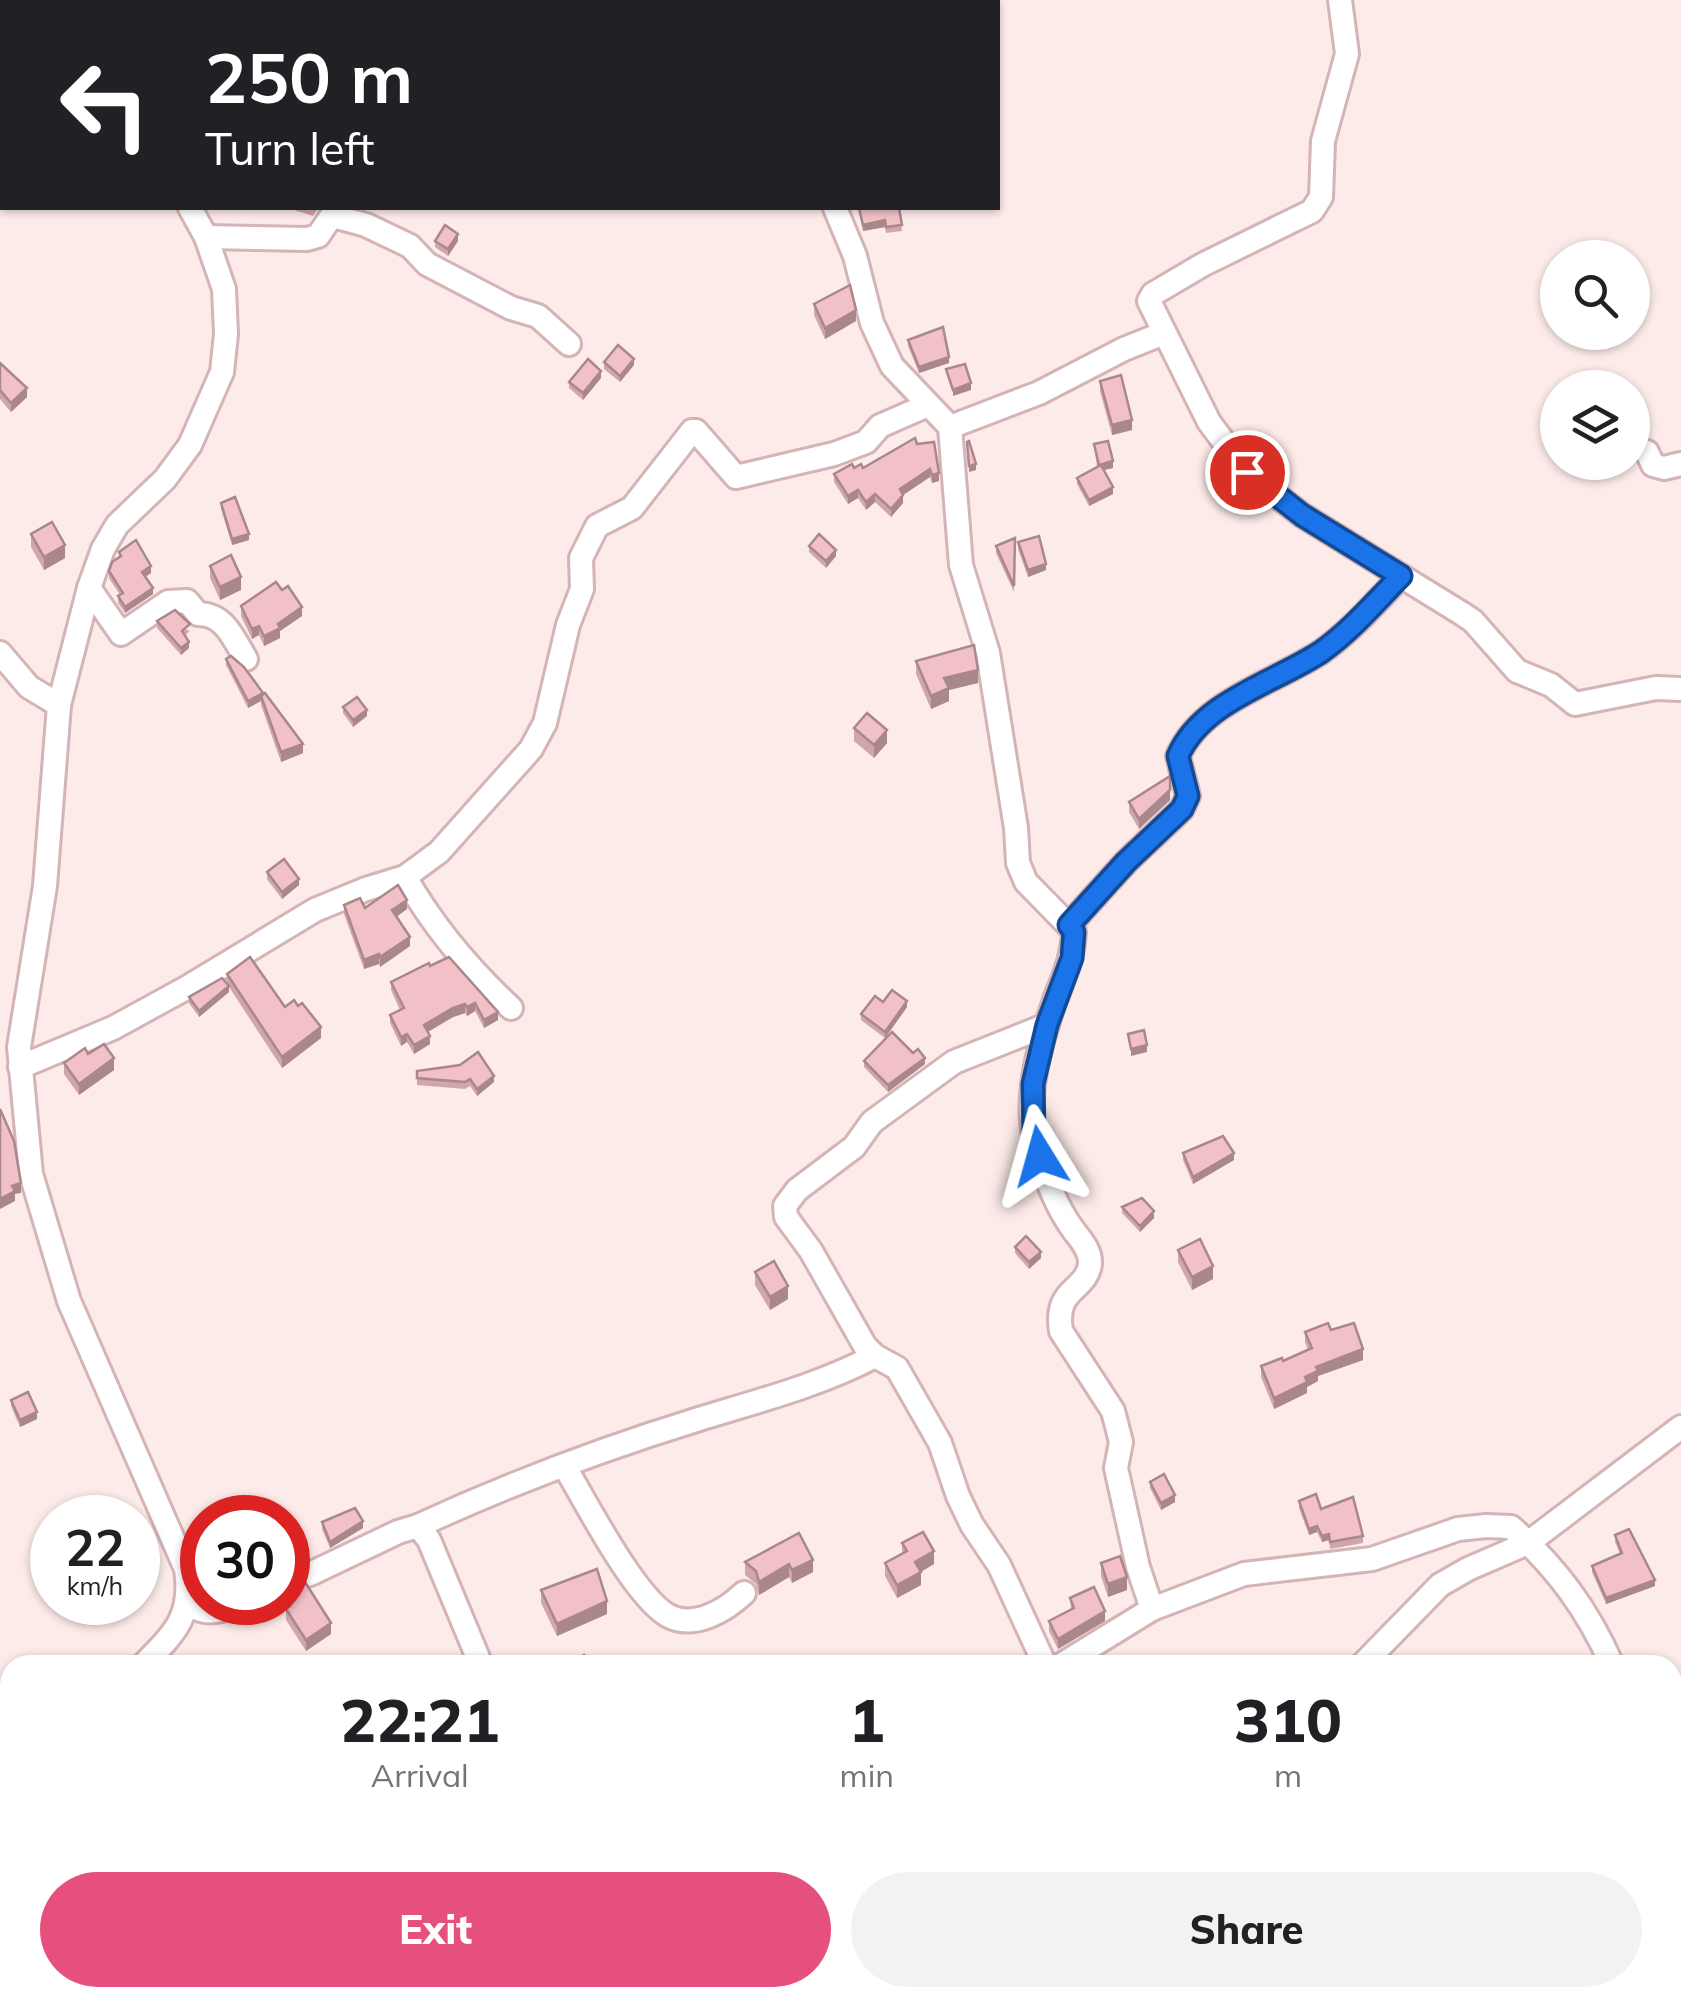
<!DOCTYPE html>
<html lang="en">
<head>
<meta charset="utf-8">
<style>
  :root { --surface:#fff; --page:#f2f2f2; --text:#202124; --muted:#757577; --accent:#e5507d }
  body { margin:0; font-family:Mulish,sans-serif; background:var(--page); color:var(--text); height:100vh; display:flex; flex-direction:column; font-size:38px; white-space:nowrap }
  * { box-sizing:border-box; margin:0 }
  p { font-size:32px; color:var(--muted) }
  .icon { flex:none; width:55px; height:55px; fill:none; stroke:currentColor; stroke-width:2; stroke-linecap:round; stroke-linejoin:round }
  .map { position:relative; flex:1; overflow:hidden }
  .sheet { position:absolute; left:0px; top:1655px; width:1682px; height:352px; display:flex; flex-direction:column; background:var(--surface); border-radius:30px 30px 0 0; box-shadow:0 2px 8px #0004 }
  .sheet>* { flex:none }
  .top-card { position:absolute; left:0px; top:0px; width:1000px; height:210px; box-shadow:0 2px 8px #0004; background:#202124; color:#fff; overflow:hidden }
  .tools { position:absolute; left:1540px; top:240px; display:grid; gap:20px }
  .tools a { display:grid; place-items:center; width:110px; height:110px; border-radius:50%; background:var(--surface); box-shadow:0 2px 8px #0004; font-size:50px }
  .speed { position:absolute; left:30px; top:1495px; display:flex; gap:20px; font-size:50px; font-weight:700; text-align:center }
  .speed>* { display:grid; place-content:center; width:130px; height:130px; border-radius:50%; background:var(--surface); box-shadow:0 2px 8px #0004; line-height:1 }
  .speed small { font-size:25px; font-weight:400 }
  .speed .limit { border:15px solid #d22; background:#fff; color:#111 }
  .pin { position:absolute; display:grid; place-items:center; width:85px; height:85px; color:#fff; margin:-42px; border:5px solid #fff; border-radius:50%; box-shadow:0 2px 10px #0007 }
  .me { position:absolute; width:110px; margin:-55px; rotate:352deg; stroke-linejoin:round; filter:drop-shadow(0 0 8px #0008) }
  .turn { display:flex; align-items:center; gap:35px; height:210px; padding:0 40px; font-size:45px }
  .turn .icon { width:130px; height:130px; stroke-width:2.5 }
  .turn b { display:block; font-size:70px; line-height:85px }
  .eta { display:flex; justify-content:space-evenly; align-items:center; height:170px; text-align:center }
  .eta b { font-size:60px; font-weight:800; line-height:70px }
  .primary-button { display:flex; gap:20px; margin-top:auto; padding:20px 40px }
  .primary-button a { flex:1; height:115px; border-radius:60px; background:var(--accent); color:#fff; font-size:40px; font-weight:800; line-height:115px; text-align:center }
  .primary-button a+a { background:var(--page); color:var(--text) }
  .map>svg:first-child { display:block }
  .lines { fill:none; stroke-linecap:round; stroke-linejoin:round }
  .minor-casing { stroke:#d4b4b6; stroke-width:28 }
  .minor { stroke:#fff; stroke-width:22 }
  .wall { fill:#d0a6ab }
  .shaded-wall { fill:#a9878b }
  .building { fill:#f2c1c7; stroke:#a9878b; stroke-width:2.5 }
  .route-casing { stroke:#114b97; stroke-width:25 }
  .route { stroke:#1a73e8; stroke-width:18 }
</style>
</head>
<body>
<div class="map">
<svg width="1681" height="2007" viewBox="0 0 1681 2007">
  <rect width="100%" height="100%" fill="#fdebe9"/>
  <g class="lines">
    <defs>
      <g id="minor">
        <path d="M67 0 68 2"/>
        <path d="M501 0 509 2"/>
        <path d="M687 0 692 2"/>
        <path d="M1340 0 1347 54 1323 141 1321 197 1312 211 1204 264 1153 294 1149 301 1209 422 1247 473 1302 515 1461 613 1473 621 1517 671 1551 685 1575 704 1656 688 1681 689"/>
        <path d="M30 2 31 0"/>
        <path d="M594 2 601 0"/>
        <path d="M807 2 815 0"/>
        <path d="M0 108 2 103"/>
        <path d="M835 208 855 256 872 323 892 366 950 427 961 565 988 653 1016 828 1018 863 1026 882 1074 931C1073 957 1065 974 1056 997 1041 1040 1024 1094 1035 1140 1043 1172 1054 1204 1074 1231 1081 1240 1091 1251 1090 1264 1086 1292 1054 1287 1061 1331L1113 1411 1121 1442 1116 1468 1138 1567 1152 1609"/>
        <path d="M333 216 366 225 410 246 427 264 511 308 538 316 569 344"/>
        <path d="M206 237 307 239 318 236 337 208"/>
        <path d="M950 427 1039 393 1124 349 1164 333"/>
        <path d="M1647 452 1653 465 1664 468 1681 464"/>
        <path d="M89 588 121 634 168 602 187 601 198 614C225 614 233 638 246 659"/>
        <path d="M0 653 29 687 59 705"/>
        <path d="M405 877C433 926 470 970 511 1008"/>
        <path d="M1069 925 1126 862 1182 809 1188 796 1178 756C1202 701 1274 683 1321 652 1351 631 1376 602 1401 576"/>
        <path d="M20 1067 113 1028 188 987 315 910 366 889 405 877 439 852 531 749 545 723 568 625 582 589 581 558 597 526 632 508 692 431H696L736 477 834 454 866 442 880 426 928 405"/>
        <path d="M565 1467C587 1504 633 1594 667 1615 693 1630 725 1611 744 1593"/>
        <path d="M418 1526C507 1485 602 1449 696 1420 757 1401 818 1386 875 1356"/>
        <path d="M288 1581 310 1574 398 1532 418 1526 429 1540 481 1665"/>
        <path d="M188 1603C206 1618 225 1610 245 1602"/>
        <path d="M143 1665C175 1633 193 1616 186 1569L69 1301 31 1174 19 1047 45 886 59 705 89 588 103 549 117 525 165 479 190 445 222 372 226 334 224 289 206 237 190 208"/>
        <path d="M1045 1665 999 1565 972 1525 958 1496 940 1443 897 1368 875 1356 865 1346 811 1251 786 1217 785 1206 797 1190 854 1147 872 1122 954 1062 1047 1025"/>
        <path d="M1061 1665 1152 1609 1244 1574 1372 1559 1458 1529 1486 1526 1511 1527C1556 1567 1588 1610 1612 1665"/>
        <path d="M1362 1665 1440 1585 1468 1569 1528 1543 1681 1427"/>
        <path d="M1672 1749 1681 1748"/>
        <path d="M0 1788 10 1780"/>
        <path d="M1097 1998 1100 2007"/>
        <path d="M10 2007 19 1998"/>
        <path d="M194 2007 206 1998"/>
        <path d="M749 2007 754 1998"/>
      </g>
    </defs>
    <use href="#minor" class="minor-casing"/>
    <use href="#minor" class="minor"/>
  </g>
  <g class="wall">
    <path d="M288 208H318L313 216Z"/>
    <path d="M858 208H899L902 231 886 233 885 227 863 231Z"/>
    <path d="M435 241H458L448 256 435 247Z"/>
    <path d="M814 304 856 321 825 339 814 315Z"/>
    <path d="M908 340 949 363 919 373 908 346Z"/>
    <path d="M604 362 634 365 620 382 604 369Z"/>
    <path d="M0 363 27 397 11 412 0 399Z"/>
    <path d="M601 378 583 400 569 388V382Z"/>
    <path d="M1100 381 1132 430 1112 435 1100 391Z"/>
    <path d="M915 438 939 481 932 483 930 477 903 495V503L891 517 875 502 866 510 858 498 848 504 834 482V474L854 468H863Z"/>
    <path d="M1094 444 1113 468 1104 470 1113 494 1089 506 1077 484V478L1097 467Z"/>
    <path d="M221 503 249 540 232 545 221 509Z"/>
    <path d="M31 534 65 558 44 570 31 547Z"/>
    <path d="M1018 542 1046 570 1028 577 1018 549Z"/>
    <path d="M1015 544 1014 592 996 553V546Z"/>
    <path d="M809 546 836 556 826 568 809 552Z"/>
    <path d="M119 552 151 573 145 577 153 594 125 613 118 603V596L120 595 109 578V571L119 558Z"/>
    <path d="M210 566 241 590 220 600 210 578Z"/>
    <path d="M241 606 302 616 280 631V638L264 646 259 635 252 639 241 616Z"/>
    <path d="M157 621 190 631 185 635 189 648 181 655 157 628Z"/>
    <path d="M231 656 303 753 281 762 261 705V701L248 708 226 665V659Z"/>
    <path d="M916 661 978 683 949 690V701L931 709 916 674Z"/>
    <path d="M343 707 367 716 353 727 343 713Z"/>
    <path d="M854 728 887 743 874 758 854 741Z"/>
    <path d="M1170 776V800L1139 829 1129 812V802Z"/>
    <path d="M267 872 299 885 282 899 267 879Z"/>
    <path d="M344 905 365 908 407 909 396 917 410 946 380 967 379 964 364 969 344 914Z"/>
    <path d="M430 966 498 1020 484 1028 475 1011 467 1016 465 1013 453 1017 428 1032 430 1044 414 1054 407 1042 401 1046 390 1023V1015L400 1010 391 990V982Z"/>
    <path d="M227 974 285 1007 321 1038 282 1068 229 987V992L199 1017 189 1003V997L227 984Z"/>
    <path d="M883 1002 907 1007 885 1038 861 1020V1014Z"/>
    <path d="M913 1053 925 1064 888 1092 864 1067V1061Z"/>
    <path d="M88 1054 114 1070 79 1095 64 1074V1063Z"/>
    <path d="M460 1065 494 1082 477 1096 470 1086 465 1089 417 1085V1071Z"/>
    <path d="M1183 1153 1234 1160 1193 1184 1183 1160Z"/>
    <path d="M1122 1207 1154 1218 1140 1232 1122 1213Z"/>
    <path d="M1015 1247 1041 1258 1029 1269 1015 1253Z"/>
    <path d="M1178 1250 1213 1279 1192 1290 1178 1262Z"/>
    <path d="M755 1272 788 1299 770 1310 755 1285Z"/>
    <path d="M1331 1330 1363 1360 1318 1376V1381L1307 1387V1393L1274 1409 1261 1377V1366L1283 1361 1308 1350 1305 1342V1332Z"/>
    <path d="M11 1400 37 1419 20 1427 11 1406Z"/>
    <path d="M1150 1482 1175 1502 1161 1510 1150 1488Z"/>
    <path d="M1299 1501 1321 1509 1363 1536V1543L1330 1549 1329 1540 1322 1542 1317 1532 1309 1535 1299 1508Z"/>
    <path d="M322 1522 363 1528 330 1548 322 1529Z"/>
    <path d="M799 1533 813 1572 792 1583 789 1577 759 1595 756 1584 745 1575V1562Z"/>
    <path d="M1615 1535 1655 1586 1606 1604 1592 1572V1566L1620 1554 1615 1542Z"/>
    <path d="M902 1543 934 1564 921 1572V1585L897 1598 885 1576V1563L902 1554Z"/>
    <path d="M1101 1563 1127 1590 1108 1597 1101 1576Z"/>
    <path d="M541 1590 607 1614 557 1636 541 1603Z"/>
    <path d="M1070 1598 1105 1621 1058 1649 1049 1631V1621L1071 1610Z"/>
    <path d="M284 1602H288L331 1634 306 1651 286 1620V1610Z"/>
    <path d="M1672 1933H1678L1679 1959H1672Z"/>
  </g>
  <g class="shaded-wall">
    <path d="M885 220V227L863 231V225Z"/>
    <path d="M458 234V241L448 256V249Z"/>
    <path d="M856 310V321L825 339V328Z"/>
    <path d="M949 357V363L919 373V367Z"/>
    <path d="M634 359V365L620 382V376Z"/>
    <path d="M601 371V378L583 400V393Z"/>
    <path d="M971 383V390L953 396V390Z"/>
    <path d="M27 388V397L11 412V403Z"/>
    <path d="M1132 420V430L1112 435V425Z"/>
    <path d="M1113 461V468L1099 471V465Z"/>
    <path d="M976 464V470L969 472V466Z"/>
    <path d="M930 469V477L900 497V489Z"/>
    <path d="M939 473V481L932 483V475Z"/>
    <path d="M1113 487V494L1089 506V500Z"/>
    <path d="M858 490V498L848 504V496Z"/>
    <path d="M875 494V502L866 510V502Z"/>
    <path d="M903 495V503L891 517V509Z"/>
    <path d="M249 534V540L232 545V539Z"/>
    <path d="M65 545V558L44 570V557Z"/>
    <path d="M836 550V556L826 568V561Z"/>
    <path d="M1046 564V570L1028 577V570Z"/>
    <path d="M151 566V573L142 579V572Z"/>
    <path d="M241 577V590L220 600V587Z"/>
    <path d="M153 588V594L125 613V607Z"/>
    <path d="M302 607V616L280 631V638L264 646V636L278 624Z"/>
    <path d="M259 626V635L252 639V629Z"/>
    <path d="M189 642V648L181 655V648Z"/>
    <path d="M978 670V683L949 690V701L931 709V696L944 678Z"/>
    <path d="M263 693 261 696V701L248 708V701Z"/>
    <path d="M367 710V716L353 727V720Z"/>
    <path d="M887 730V743L874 758V745Z"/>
    <path d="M303 744V753L281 762V752Z"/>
    <path d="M1170 790V800L1139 829V819Z"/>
    <path d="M299 879V885L282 899V892Z"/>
    <path d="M407 900V909L392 920V910Z"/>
    <path d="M410 937V946L380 967V957Z"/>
    <path d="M379 954V964L364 969V960Z"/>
    <path d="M229 986V992L199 1017V1011Z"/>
    <path d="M907 1001V1007L885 1038V1032Z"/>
    <path d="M475 1003V1011L467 1016V1007Z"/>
    <path d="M465 1004V1013L453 1017 424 1034V1025L453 1008Z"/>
    <path d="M498 1012V1020L484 1028V1020Z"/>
    <path d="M321 1027V1038L282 1068V1057Z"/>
    <path d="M407 1034V1042L401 1046V1037Z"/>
    <path d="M430 1036V1044L414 1054V1045Z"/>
    <path d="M1147 1045V1052L1131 1056V1049Z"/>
    <path d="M114 1058V1070L79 1095V1084Z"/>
    <path d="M925 1058V1064L888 1092V1085Z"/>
    <path d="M494 1076V1082L477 1096V1089Z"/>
    <path d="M1234 1153V1160L1193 1184V1177Z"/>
    <path d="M21 1183V1193L15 1194V1201L0 1209V1199L12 1186Z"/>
    <path d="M1154 1211V1218L1140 1232V1226Z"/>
    <path d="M1041 1252V1258L1029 1269V1262Z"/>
    <path d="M1213 1266V1279L1192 1290V1277Z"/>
    <path d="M788 1286V1299L770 1310V1297Z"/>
    <path d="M1363 1349V1360L1318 1376V1381L1307 1387V1393L1274 1409V1398L1305 1377 1316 1367Z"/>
    <path d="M37 1412V1419L20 1427V1420Z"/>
    <path d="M1175 1495V1502L1161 1510V1503Z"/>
    <path d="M363 1521V1528L330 1548V1542Z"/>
    <path d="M1317 1526V1532L1309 1535V1529Z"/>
    <path d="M1329 1534V1540L1322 1542V1536Z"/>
    <path d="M934 1551V1564L915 1575V1562Z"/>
    <path d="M813 1560V1572L792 1583V1570Z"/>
    <path d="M789 1564V1577L759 1595V1582Z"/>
    <path d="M921 1572V1585L897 1598V1585Z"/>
    <path d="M1127 1577V1590L1108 1597V1584Z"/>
    <path d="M1655 1580V1586L1606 1604V1598Z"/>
    <path d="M607 1601V1614L557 1636V1624Z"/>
    <path d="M1105 1611V1621L1058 1649V1639Z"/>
    <path d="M331 1623V1634L306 1651V1640Z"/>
  </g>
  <g class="building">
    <path d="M824 0H854L855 2H825Z"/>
    <path d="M0 47 2 48V68H0Z"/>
    <path d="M859 208H899L902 225 886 227 885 220 863 225Z"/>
    <path d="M445 225 458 234 448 249 435 241Z"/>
    <path d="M850 285 856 310 825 328 814 304Z"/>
    <path d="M943 327 949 357 919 367 908 340Z"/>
    <path d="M618 345 634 359 620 376 604 362Z"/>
    <path d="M588 359 601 371 583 393 569 382Z"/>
    <path d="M0 363 27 388 11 403 0 390Z"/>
    <path d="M965 364 971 383 953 390 946 369Z"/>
    <path d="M1121 375 1132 420 1112 425 1100 381Z"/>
    <path d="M915 438 917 444 934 442 939 473 932 475 930 469 900 489 903 495 891 509 875 494 866 502 858 490 848 496 834 474 852 464 854 468 861 464 863 468Z"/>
    <path d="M969 441 976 464 969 466 967 442Z"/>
    <path d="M1108 441 1113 461 1099 465 1094 444Z"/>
    <path d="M1101 465 1113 487 1089 500 1077 478Z"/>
    <path d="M235 497 249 534 232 539 221 503Z"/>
    <path d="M52 522 65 545 44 557 31 534Z"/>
    <path d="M819 534 836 550 826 561 809 546Z"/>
    <path d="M1039 536 1046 564 1028 570 1018 542Z"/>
    <path d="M1015 538 1014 586 996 546Z"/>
    <path d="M136 540 151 566 142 572 153 588 125 607 118 596 123 593 109 571 112 562 121 556 119 552Z"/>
    <path d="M231 555 241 577 220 587 210 566Z"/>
    <path d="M276 582 282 590 288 586 302 607 278 624 280 628 264 636 259 626 252 629 241 606Z"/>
    <path d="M175 610 190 624 182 631 189 642 181 648 157 621Z"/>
    <path d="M974 645 978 670 944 678 949 688 931 696 916 661Z"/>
    <path d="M231 656 244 667 263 693 248 701 226 659Z"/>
    <path d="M265 693 303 744 281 752 261 696Z"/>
    <path d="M357 697 367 710 353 720 343 707Z"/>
    <path d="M867 713 887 730 874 745 854 728Z"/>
    <path d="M1170 776V790L1139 819 1129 802Z"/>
    <path d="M284 859 299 879 282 892 267 872Z"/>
    <path d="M398 885 407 900 392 910 410 937 380 957 379 954 364 960 344 905 360 898 365 908Z"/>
    <path d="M250 957 285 1007 294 1000 298 1006 302 1003 321 1027 282 1057 227 974Z"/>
    <path d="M449 957 498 1012 484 1020 475 1003 467 1007 465 1004 453 1008 424 1025 430 1036 414 1045 407 1034 401 1037 390 1015 404 1008 391 982 429 963 430 966Z"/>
    <path d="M222 978 229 986 199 1011 189 997Z"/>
    <path d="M892 990 907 1001 885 1032 861 1014 875 996 883 1002Z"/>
    <path d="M1144 1030 1147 1045 1131 1049 1128 1034Z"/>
    <path d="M892 1032 913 1053 918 1049 925 1058 888 1085 864 1061Z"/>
    <path d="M104 1044 114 1058 79 1084 64 1063 85 1048 88 1054Z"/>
    <path d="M478 1052 494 1076 477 1089 470 1079 465 1082 417 1078V1071L460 1065Z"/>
    <path d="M0 1109 14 1141 21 1183 12 1186 15 1191 0 1199Z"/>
    <path d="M1223 1136 1234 1153 1193 1177 1183 1153Z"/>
    <path d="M1142 1198 1154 1211 1140 1226 1122 1207Z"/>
    <path d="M1026 1236 1041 1252 1029 1262 1015 1247Z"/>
    <path d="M1200 1239 1213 1266 1192 1277 1178 1250Z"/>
    <path d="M774 1261 788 1286 770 1297 755 1272Z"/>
    <path d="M1328 1323 1331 1330 1354 1323 1363 1349 1316 1367 1318 1371 1305 1377 1307 1382 1274 1398 1261 1366 1282 1358 1283 1361 1312 1348 1305 1332Z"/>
    <path d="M28 1392 37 1412 20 1420 11 1400Z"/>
    <path d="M1164 1474 1175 1495 1161 1503 1150 1482Z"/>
    <path d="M1316 1494 1321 1509 1353 1497 1363 1536 1330 1542 1329 1534 1322 1536 1317 1526 1309 1529 1299 1501Z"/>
    <path d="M355 1508 363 1521 330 1542 322 1522Z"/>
    <path d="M1629 1529 1655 1580 1606 1598 1592 1566 1622 1553 1615 1535Z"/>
    <path d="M923 1532 934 1551 915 1562 921 1572 897 1585 885 1563 907 1551 902 1543Z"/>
    <path d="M799 1533 813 1560 792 1570 789 1564 759 1582 756 1571 745 1562Z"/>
    <path d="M1120 1556 1127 1577 1108 1584 1101 1563Z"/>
    <path d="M597 1569 607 1601 557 1624 541 1590Z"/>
    <path d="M305 1582 331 1623 306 1640 286 1609 290 1606 288 1602V1593Z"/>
    <path d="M1094 1587 1105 1611 1058 1639 1049 1621 1074 1608 1070 1598Z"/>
    <path d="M584 1655 592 1665H572Z"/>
    <path d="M1672 1933H1678L1679 1952 1672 1953Z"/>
    <rect x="1561" y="1998" width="53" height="9"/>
  </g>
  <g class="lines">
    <defs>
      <path id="route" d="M1040 1156 1034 1135 1033 1084 1047 1025 1072 958 1074 932 1069 925 1126 862 1182 809 1188 796 1178 756C1202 701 1274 683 1321 652 1351 631 1375 602 1401 576L1302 515 1247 472"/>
    </defs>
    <use href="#route" class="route-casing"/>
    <use href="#route" class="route"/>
  </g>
</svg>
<div class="tools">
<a><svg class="icon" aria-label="search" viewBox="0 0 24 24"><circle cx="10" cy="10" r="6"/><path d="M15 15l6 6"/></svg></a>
<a><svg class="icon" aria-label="layers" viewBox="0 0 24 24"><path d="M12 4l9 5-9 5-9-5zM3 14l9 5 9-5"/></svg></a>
</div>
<div class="speed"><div>22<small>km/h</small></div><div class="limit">30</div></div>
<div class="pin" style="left:1247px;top:472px;background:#d93025"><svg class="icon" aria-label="arrive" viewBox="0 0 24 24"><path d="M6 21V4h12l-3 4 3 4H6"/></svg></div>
<svg class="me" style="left:1040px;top:1156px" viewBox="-20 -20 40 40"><path d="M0-17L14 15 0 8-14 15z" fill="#1a73e8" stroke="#fff" stroke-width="4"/></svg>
<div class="top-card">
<div class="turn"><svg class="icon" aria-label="left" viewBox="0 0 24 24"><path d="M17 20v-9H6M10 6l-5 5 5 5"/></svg><div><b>250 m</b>Turn left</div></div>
</div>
<section class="sheet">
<div class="eta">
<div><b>22:21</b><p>Arrival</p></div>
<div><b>1</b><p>min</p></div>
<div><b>310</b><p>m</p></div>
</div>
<div class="primary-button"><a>Exit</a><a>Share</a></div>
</section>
</div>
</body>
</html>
